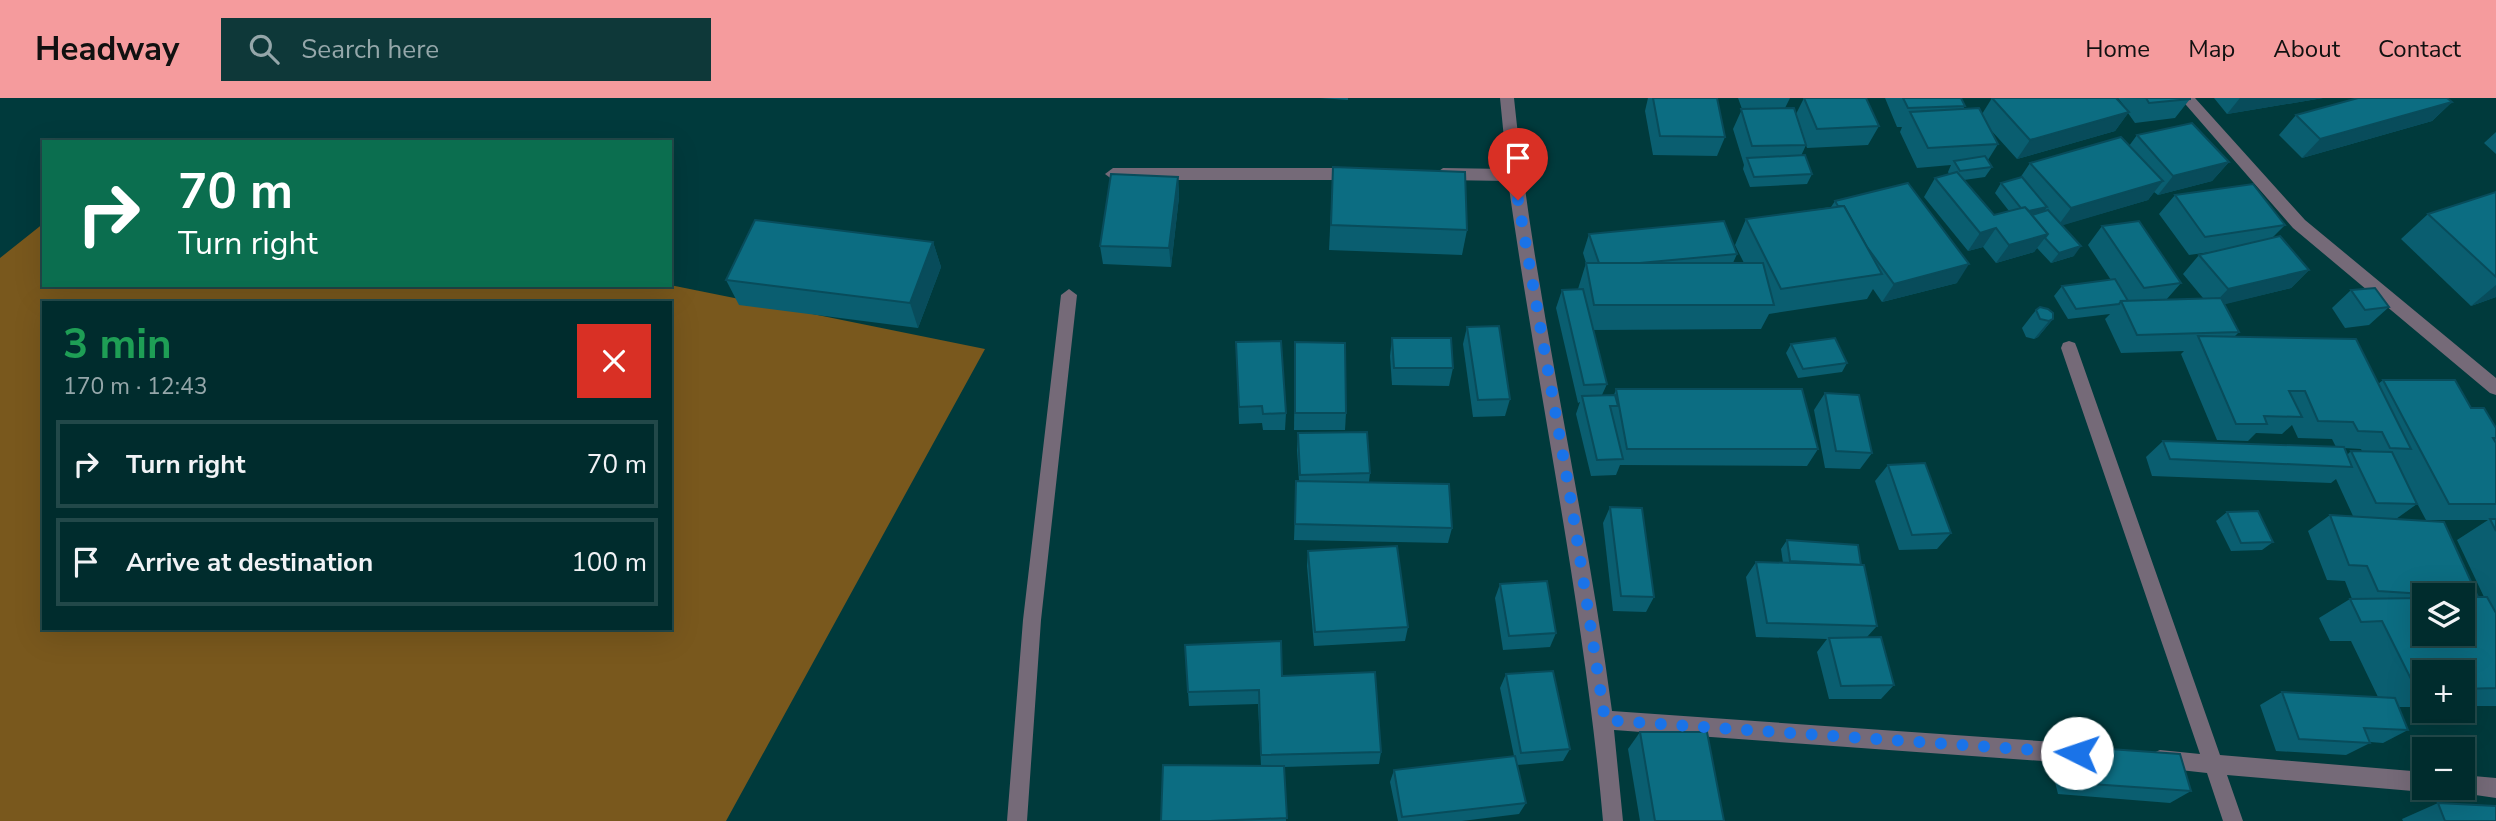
<!DOCTYPE html>
<html lang="en">
<head>
<meta charset="utf-8">
<style>
  :root { --surface:#002c2d; --page:#0e3839; --text:#f1f3f6; --muted:#95a7aa; --line:#224849; --accent:#f59b9d }
  body { margin:0; font-family:"Nunito Sans",sans-serif; background:var(--page); color:var(--text); height:100vh; display:flex; flex-direction:column; font-size:26px; white-space:nowrap }
  * { box-sizing:border-box; margin:0 }
  p { font-size:23px; color:var(--muted) }
  .icon { flex:none; width:38px; height:38px; fill:none; stroke:currentColor; stroke-width:2; stroke-linecap:round; stroke-linejoin:round }
  .map { position:relative; flex:1; overflow:hidden }
  .details { position:absolute; left:42px; top:203px; width:630px; height:329px; display:flex; flex-direction:column; background:var(--surface); border-radius:0px; box-shadow:0 7px 28px #0002,0 0 0 2px var(--line) }
  .details>* { flex:none }
  .hud { position:absolute; left:42px; top:42px; width:630px; height:147px; border-radius:0px; box-shadow:0 7px 28px #0002,0 0 0 2px var(--line); background:#0b6e4f; color:#fff; overflow:hidden }
  .tools { position:absolute; left:2412px; top:485px; display:grid; gap:14px }
  .tools a { display:grid; place-items:center; width:63px; height:63px; border-radius:0px; background:var(--surface); box-shadow:0 7px 28px #0002,0 0 0 2px var(--line); font-size:35px }
  .pin { position:absolute; display:grid; place-items:center; width:60px; height:60px; color:#fff; margin:-72px -30px; border-radius:50% 50% 50% 0; rotate:-45deg; box-shadow:0 0 7px #0007 }
  .pin .icon { rotate:45deg }
  .me { position:absolute; width:77px; margin:-38px; rotate:274deg; stroke-linejoin:round; filter:drop-shadow(0 0 5px #0008) }
  .turn { display:flex; align-items:center; gap:24px; height:147px; padding:0 21px; font-size:32px }
  .turn .icon { width:91px; height:91px; stroke-width:2.5 }
  .turn b { display:block; font-size:49px; line-height:60px }
  .round { display:grid; place-items:center; flex:none; width:74px; height:74px; border-radius:0px; background:var(--page) }
  .summary { display:flex; align-items:center; justify-content:space-between; height:119px; padding:0 21px }
  h1 { font-size:42px; font-weight:700; line-height:52px; color:#1e9e55 }
  ul { padding:0; list-style:none }
  li { display:flex; align-items:center; gap:21px; height:88px; margin:0 14px 10px; padding:0 7px; border:4px solid var(--line); border-radius:0px }
  li div { flex:1 }
  li b { display:block; font-size:26px }
  li em { font-style:normal }
  header { display:flex; align-items:center; gap:42px; box-sizing:border-box; height:98px; padding:0 35px; background:var(--accent); color:#111 }
  header strong { font-size:33px }
  nav { display:flex; gap:38px; margin-inline-start:auto; font-size:24px }
  .search { width:490px; height:63px; background:var(--page); display:flex; align-items:center; gap:18px; box-sizing:border-box; padding:0 24px; border-radius:0px; color:var(--muted); font-size:26px }
  .map>svg:first-child { display:block }
  .forest { fill:#79581d; fill-rule:evenodd }
  .lines { fill:none; stroke-linecap:round; stroke-linejoin:round }
  .minor { fill:#756a78; fill-rule:evenodd }
  .wall { fill:#0a5e70; fill-rule:evenodd }
  .shaded-wall { fill:#084c5b }
  .building { fill:#0c6d82; stroke:#084c5b; stroke-width:2 }
  .route { stroke:#1a73e8; stroke-width:12; stroke-dasharray:0 21.6 }
</style>
</head>
<body>
<header>
<strong>Headway</strong>
<div class="search"><svg class="icon" aria-label="search" viewBox="0 0 24 24"><circle cx="10" cy="10" r="6"/><path d="M15 15l6 6"/></svg>Search here</div>
<nav><a>Home</a><a>Map</a><a>About</a><a>Contact</a></nav>
</header>
<div class="map">
<svg width="2496" height="723" viewBox="0 0 2496 723">
  <rect width="100%" height="100%" fill="#003a3c"/>
  <path class="forest" d="M44 125V187H670L985 251 726 723H0V160ZM44 205H670V530H44Z"/>
  <g class="lines">
    <g class="minor">
      <path d="M1500 0H1514C1535 206 1585 408 1612 613L2083 646 2090 649 2093 656 2090 663 2083 666 1614 632 1623 723H1603C1584 507 1538 297 1508 83L1443 82 1435 76 1443 70 1507 71Z"/>
      <path d="M2180 0H2195L2305 122 2496 280V297L2490 295 2293 130Z"/>
      <path d="M1113 70H1356L1364 76 1356 82H1113L1105 76Z"/>
      <path d="M1069 191 1077 197 1041 522 1027 723H1007L1023 522 1061 197Z"/>
      <path d="M2069 243 2075 245 2077 250 2220 657 2424 674V690L2431 691 2424 694 2227 677 2243 723H2223L2207 675 2153 669 2150 662 2153 655 2160 652 2200 656 2061 250 2063 245Z"/>
      <path d="M2462 677 2496 680V700L2455 694 2453 690H2462Z"/>
    </g>
  </g>
  <g class="wall">
    <path d="M1320 0H1348V2Z"/>
    <path d="M1648 0H1717L1725 39 1717 58 1653 57 1645 13Z"/>
    <path d="M1738 0H1790L1785 10 1796 16 1804 0H1866L1879 28 1868 47 1807 50 1806 47 1801 58 1812 76 1807 86 1750 89 1743 71 1744 67 1733 31 1742 11Z"/>
    <path d="M1885 0H1961L1965 8 1963 11 1982 16 1992 0 2125 9 2118 0 2190 1 2175 20 2135 25 2128 15 2115 33 2017 61 1990 31 1998 46 1988 62 1992 69 1985 79 1964 82 1994 117 2009 113 1995 95 2001 85 2020 80 2030 65 2129 48 2137 37 2229 64 2212 83 2158 97 2154 94 2148 102 2062 127 2074 158 2051 165 2037 150 2034 154 1996 165 1983 149 1968 153 1924 99 1935 80 1949 76 1948 74 1951 67 1917 70 1900 34 1902 29H1897Z"/>
    <path d="M2214 0H2323L2227 16Z"/>
    <path d="M2452 4 2432 23 2302 60 2279 37 2296 17Z"/>
    <path d="M2496 34V56L2484 45Z"/>
    <path d="M1333 69 1467 132 1462 157 1329 152Z"/>
    <path d="M1178 79 1179 99 1171 169 1103 166 1100 148Z"/>
    <path d="M2496 94V199L2471 208 2401 141 2428 116Z"/>
    <path d="M2175 97 2285 127 2272 140 2309 172 2291 190 2224 206 2239 234 2234 239 2378 286 2383 282 2471 310 2496 330V608H2462V574H2424V609H2398L2408 632 2383 645 2370 644V645L2346 657 2276 653 2260 607 2282 594 2378 599 2351 543H2330L2319 520 2350 501H2352L2345 483 2327 482 2308 433 2330 417 2353 418 2336 381 2331 385 2152 378 2146 359 2163 343 2336 349 2332 341 2298 340 2292 327 2282 336 2256 335 2248 343 2217 342 2181 256 2184 253 2121 255 2105 221 2110 216 2068 221 2054 198 2062 188 2111 182 2088 147 2102 128 2181 185 2166 202 2203 200 2183 176 2199 157 2218 153 2189 157 2159 116ZM2344 350 2361 351 2362 353H2351L2347 357ZM2410 392 2426 422H2488L2457 442 2484 499H2478L2396 421 2417 406ZM2424 497H2462V536H2424Z"/>
    <path d="M1835 103 1957 185 1882 204 1873 191 1867 201 1769 216 1761 231 1593 232 1607 286 1602 297H1614L1616 291 1818 351 1807 368 1620 367 1616 377 1591 378 1576 316 1580 304 1578 305 1556 210 1562 192 1578 191 1586 165 1583 155 1589 136 1737 156 1733 165H1744L1735 147 1746 121 1831 109Z"/>
    <path d="M933 144 941 169 918 230 739 207 726 182Z"/>
    <path d="M2351 192 2389 209 2369 227 2345 230 2332 210Z"/>
    <path d="M2036 212 2053 221 2038 239 2034 241 2026 239 2022 230Z"/>
    <path d="M1467 229 1510 301 1505 318 1473 319 1463 246Z"/>
    <path d="M1392 240 1453 270 1449 288 1392 287 1390 258Z"/>
    <path d="M1236 244 1286 315 1285 332H1263L1262 325 1239 326Z"/>
    <path d="M1295 244 1346 315 1345 332H1294Z"/>
    <path d="M1791 246 1847 265 1842 274 1798 280 1786 255Z"/>
    <path d="M1825 295 1872 355 1860 371 1825 370 1814 312Z"/>
    <path d="M1298 335 1370 375 1369 384 1452 430 1448 445 1294 442 1296 383H1299L1297 352Z"/>
    <path d="M1888 367 1951 435 1937 451 1899 452 1875 383Z"/>
    <path d="M1610 409 1654 499 1646 514 1613 513 1603 425Z"/>
    <path d="M2227 414 2273 444 2262 452 2231 453 2216 423Z"/>
    <path d="M1787 442 1861 467 1877 528 1867 539 1894 587 1881 601H1829L1817 554 1827 541 1756 539 1746 479 1756 464 1783 465 1781 451Z"/>
    <path d="M1308 453 1408 529 1405 543 1314 548 1307 468Z"/>
    <path d="M1500 486 1556 535 1550 549 1503 552 1495 500Z"/>
    <path d="M1506 576 1570 651 1563 663 1517 667 1526 705 1519 716 1462 723H1398L1390 684 1394 672 1514 658 1500 590Z"/>
    <path d="M1282 578 1381 654 1379 666 1284 669 1286 723H1161L1261 668 1258 606 1189 608 1188 594Z"/>
    <path d="M1640 634 1724 723H1640L1628 651Z"/>
    <path d="M2067 648 2191 693 2170 705 2058 696 2049 660Z"/>
    <path d="M2438 705 2496 723H2403L2402 721Z"/>
  </g>
  <g class="shaded-wall">
    <path d="M2240 0H2323L2227 16Z"/>
    <path d="M2452 4 2432 23 2302 60 2320 41Z"/>
    <path d="M2129 14 2115 33 2017 61 2030 42Z"/>
    <path d="M2229 64 2212 83 2158 97 2173 78Z"/>
    <path d="M1178 79 1179 99 1171 169 1169 150Z"/>
    <path d="M2163 83 2148 102 2057 129 2071 110Z"/>
    <path d="M2047 109 2040 119 2025 114Z"/>
    <path d="M1996 130 1983 149 1968 153 1980 135Z"/>
    <path d="M2048 136 2034 154 1996 165 2009 147Z"/>
    <path d="M933 144 941 169 918 230 910 205Z"/>
    <path d="M2081 148 2074 158 2051 165 2059 155Z"/>
    <path d="M1969 166 1957 185 1882 204 1894 186Z"/>
    <path d="M2309 172 2291 190 2210 210 2228 191Z"/>
    <path d="M2496 187V199L2471 208Z"/>
    <path d="M2053 221 2038 239 2034 241 2049 223Z"/>
  </g>
  <g class="building">
    <path d="M1653 0H1717L1725 39 1660 38Z"/>
    <path d="M1804 0H1866L1879 28 1817 31Z"/>
    <path d="M1903 0H1961L1965 8 1908 10Z"/>
    <path d="M1992 0H2116L2129 14 2030 42Z"/>
    <path d="M2146 0H2190V1L2149 5Z"/>
    <path d="M2358 0H2447L2452 4 2320 41 2296 17Z"/>
    <path d="M1794 10 1806 47 1752 48 1741 11Z"/>
    <path d="M1979 10 1998 46 1928 50 1910 14Z"/>
    <path d="M2192 25 2229 64 2173 78 2137 37Z"/>
    <path d="M2121 39 2163 83 2071 110 2030 65Z"/>
    <path d="M1805 57 1812 76 1754 79 1747 60Z"/>
    <path d="M1985 58 1992 69 1960 73 1954 63Z"/>
    <path d="M1333 69 1465 74 1467 132 1331 127Z"/>
    <path d="M1957 74 1994 117 2025 109 2048 136 2009 147 1996 130 1980 135 1935 80Z"/>
    <path d="M1111 76 1178 79 1169 150 1100 148Z"/>
    <path d="M2022 79 2047 109 2029 113 2025 109 2021 110 2001 85Z"/>
    <path d="M1908 85 1969 166 1894 186 1867 149 1844 108H1838L1835 103Z"/>
    <path d="M2253 86 2285 127 2205 139 2175 97Z"/>
    <path d="M2496 94V179L2428 116Z"/>
    <path d="M1844 108 1882 176 1781 191 1746 121Z"/>
    <path d="M2048 112 2081 148 2059 155 2045 140 2048 136 2032 117Z"/>
    <path d="M755 122 933 144 910 205 726 182Z"/>
    <path d="M1724 123 1737 156 1640 165H1599L1589 136Z"/>
    <path d="M2139 123 2181 185 2144 190 2102 128Z"/>
    <path d="M2280 138 2309 172 2228 191 2199 157Z"/>
    <path d="M1586 165H1763L1774 207H1594Z"/>
    <path d="M2115 181 2128 203H2121L2119 206 2076 211 2062 188Z"/>
    <path d="M2375 190 2389 209 2365 212 2351 192Z"/>
    <path d="M1583 191 1607 286 1584 287 1562 192Z"/>
    <path d="M2221 200 2239 234 2137 237 2121 203Z"/>
    <path d="M2040 209 2048 211 2053 215V221L2049 223 2040 221 2036 212Z"/>
    <path d="M1499 228 1510 301 1478 302 1467 229Z"/>
    <path d="M2198 238 2356 241 2411 351 2390 350 2382 334 2358 333 2353 324 2318 323 2305 293H2289L2302 319 2264 318 2267 326H2236Z"/>
    <path d="M1392 240H1451L1453 270H1394Z"/>
    <path d="M1835 240 1847 265 1803 271 1791 246Z"/>
    <path d="M1281 243 1286 315 1263 316 1262 308 1239 309 1236 244Z"/>
    <path d="M1295 244 1345 245 1346 315H1295Z"/>
    <path d="M2383 282H2455L2471 310H2484L2496 330V340H2493L2496 345V406H2449Z"/>
    <path d="M1616 291H1802L1818 351H1627Z"/>
    <path d="M1825 295 1859 297 1872 355 1836 353Z"/>
    <path d="M1615 297 1618 308H1610L1623 361 1597 362 1582 298Z"/>
    <path d="M1367 334 1370 375 1300 377 1298 335Z"/>
    <path d="M2163 343 2344 349 2352 369 2170 361Z"/>
    <path d="M2351 353 2392 354 2417 406 2376 405Z"/>
    <path d="M1925 365 1951 435 1912 437 1888 367Z"/>
    <path d="M1296 383 1449 386 1452 430 1295 426Z"/>
    <path d="M1610 409 1642 410 1654 499 1621 498Z"/>
    <path d="M2258 413 2273 444 2241 445 2227 414Z"/>
    <path d="M2330 417 2444 424 2478 499 2462 498V497H2440L2378 493 2367 468 2349 467Z"/>
    <path d="M2490 421H2496V433Z"/>
    <path d="M1787 442 1858 447 1861 467 1790 463Z"/>
    <path d="M1397 448 1408 529 1315 534 1308 453Z"/>
    <path d="M1756 464 1864 467 1877 528 1767 525Z"/>
    <path d="M1547 483 1556 535 1509 538 1500 486Z"/>
    <path d="M2462 499H2487L2496 515V590L2462 591V574H2424V591H2416L2382 523 2361 524 2350 501 2424 500V536H2462Z"/>
    <path d="M1881 539 1894 587 1841 588 1829 540Z"/>
    <path d="M1281 543 1282 578 1375 574 1381 654 1261 657 1259 592 1188 594 1185 547Z"/>
    <path d="M1553 573 1570 651 1521 655 1506 576Z"/>
    <path d="M2282 594 2395 600 2408 632 2364 630 2370 645 2299 641Z"/>
    <path d="M1640 634H1707L1724 723H1655Z"/>
    <path d="M2067 648 2180 656 2191 693 2077 685Z"/>
    <path d="M1515 658 1526 705 1402 719 1394 672Z"/>
    <path d="M1163 667 1284 668 1287 720 1210 723H1161Z"/>
    <path d="M2438 705 2496 708V723H2445Z"/>
  </g>
  <g class="lines">
    <path class="route" d="M1518 102 1572 409 1605 622 2077 655"/>
  </g>
</svg>
<div class="tools">
<a><svg class="icon" aria-label="layers" viewBox="0 0 24 24"><path d="M12 4l9 5-9 5-9-5zM3 14l9 5 9-5"/></svg></a>
<a>+</a>
<a>−</a>
</div>
<div class="pin" style="left:1518px;top:102px;background:#d93025"><svg class="icon" aria-label="arrive" viewBox="0 0 24 24"><path d="M6 21V4h12l-3 4 3 4H6"/></svg></div>
<svg class="me" style="left:2077px;top:655px" viewBox="-20 -20 40 40"><circle r="19" fill="#fff"/><path d="M0-13L10 11 0 6-10 11z" fill="#1a73e8"/></svg>
<div class="hud">
<div class="turn"><svg class="icon" aria-label="right" viewBox="0 0 24 24"><path d="M7 20v-9h11M14 6l5 5-5 5"/></svg><div><b>70 m</b>Turn right</div></div>
</div>
<section class="details">
<div class="summary"><div><h1>3 min</h1><p>170 m · 12:43</p></div><a class="round" style="background:#d93025;color:#fff"><svg class="icon" aria-label="close" viewBox="0 0 24 24"><path d="M6 6l12 12M18 6L6 18"/></svg></a></div>
<ul>
<li><svg class="icon" aria-label="right" viewBox="0 0 24 24"><path d="M7 20v-9h11M14 6l5 5-5 5"/></svg><div><b>Turn right</b></div><em>70 m</em></li>
<li><svg class="icon" aria-label="arrive" viewBox="0 0 24 24"><path d="M6 21V4h12l-3 4 3 4H6"/></svg><div><b>Arrive at destination</b></div><em>100 m</em></li>
</ul>
</section>
</div>
</body>
</html>
